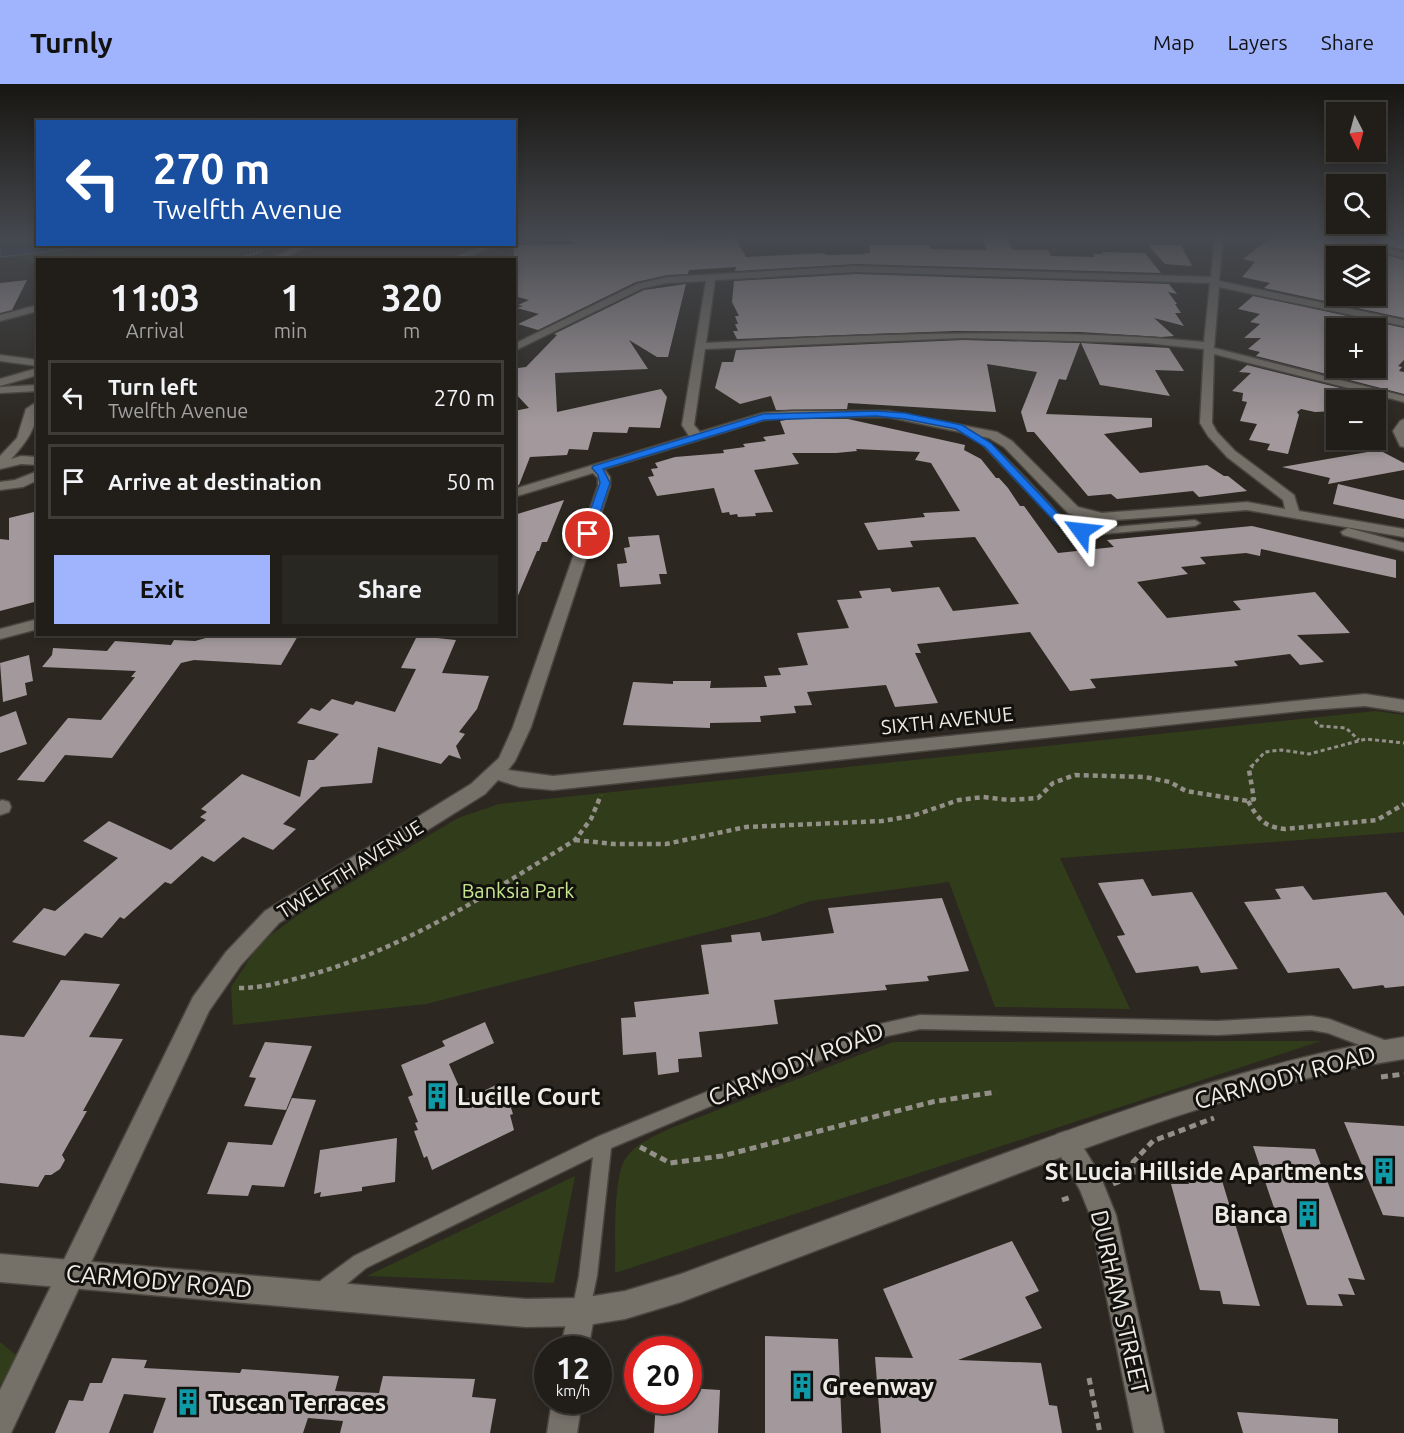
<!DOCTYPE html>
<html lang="en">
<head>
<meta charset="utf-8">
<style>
  :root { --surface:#211e19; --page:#292722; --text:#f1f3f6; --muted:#a2a2a2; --line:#3e3c38; --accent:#a0b3fd }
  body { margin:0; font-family:Ubuntu,sans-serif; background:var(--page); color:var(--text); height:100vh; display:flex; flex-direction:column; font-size:22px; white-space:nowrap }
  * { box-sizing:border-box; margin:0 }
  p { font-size:20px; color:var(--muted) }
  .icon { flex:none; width:33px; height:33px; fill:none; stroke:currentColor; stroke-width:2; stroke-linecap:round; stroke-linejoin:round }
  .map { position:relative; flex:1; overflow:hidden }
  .drawer { position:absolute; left:36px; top:174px; width:480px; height:378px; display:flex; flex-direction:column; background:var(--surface); border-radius:0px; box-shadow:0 3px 9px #0003,0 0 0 2px var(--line) }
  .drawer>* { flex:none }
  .banner { position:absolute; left:36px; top:36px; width:480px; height:126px; border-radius:0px; box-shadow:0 3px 9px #0003,0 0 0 2px var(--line); background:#1a4fa0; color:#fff; overflow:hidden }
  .needle { width:39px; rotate:174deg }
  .buttons { position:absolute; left:1326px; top:18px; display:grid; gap:12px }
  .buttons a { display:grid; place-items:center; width:60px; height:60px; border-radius:0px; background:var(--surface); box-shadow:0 3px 9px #0003,0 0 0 2px var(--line); font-size:30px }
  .speed { position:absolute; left:534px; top:1252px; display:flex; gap:12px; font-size:30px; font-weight:700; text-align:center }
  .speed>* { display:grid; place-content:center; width:78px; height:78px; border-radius:50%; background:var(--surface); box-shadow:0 3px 9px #0003,0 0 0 2px var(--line); line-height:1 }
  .speed small { font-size:15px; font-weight:400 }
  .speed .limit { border:9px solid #d22; background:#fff; color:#111 }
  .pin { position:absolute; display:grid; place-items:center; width:51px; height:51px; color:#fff; margin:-26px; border:3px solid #fff; border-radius:50%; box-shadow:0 2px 6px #0007 }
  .me { position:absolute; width:66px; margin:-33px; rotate:300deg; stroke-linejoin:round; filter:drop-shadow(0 0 4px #0008) }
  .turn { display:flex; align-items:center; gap:21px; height:126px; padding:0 18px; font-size:27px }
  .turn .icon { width:78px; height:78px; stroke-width:2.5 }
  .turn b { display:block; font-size:42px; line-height:51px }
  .eta { display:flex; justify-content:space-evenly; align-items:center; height:102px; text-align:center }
  .eta b { font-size:36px; font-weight:600; line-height:42px }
  .action { display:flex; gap:12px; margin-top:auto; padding:12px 18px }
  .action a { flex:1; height:69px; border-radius:0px; background:var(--accent); color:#111; font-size:24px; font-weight:600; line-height:69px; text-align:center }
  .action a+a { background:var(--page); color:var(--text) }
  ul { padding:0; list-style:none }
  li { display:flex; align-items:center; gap:18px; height:75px; margin:0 12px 9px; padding:0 6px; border:3px solid var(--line); border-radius:0px }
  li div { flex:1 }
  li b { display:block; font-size:22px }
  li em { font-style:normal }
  header { display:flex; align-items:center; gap:36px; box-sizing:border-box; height:84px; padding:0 30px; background:var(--accent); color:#111 }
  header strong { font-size:28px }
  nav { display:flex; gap:33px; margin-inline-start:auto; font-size:21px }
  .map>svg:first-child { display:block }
  .green { fill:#313d1a }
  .water { fill:#0f3f69; stroke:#52738f; stroke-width:1.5 }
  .building { fill:#a3999c; fill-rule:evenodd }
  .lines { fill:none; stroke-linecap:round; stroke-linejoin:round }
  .lane-casing { stroke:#49453f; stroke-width:3 }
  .street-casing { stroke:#49453f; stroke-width:3 }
  .secondary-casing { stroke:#49453f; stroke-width:3 }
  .path-far3 { stroke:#938f89; stroke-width:2; stroke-dasharray:2 1.5; stroke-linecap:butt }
  .path-far2 { stroke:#938f89; stroke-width:3; stroke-dasharray:4 3; stroke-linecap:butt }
  .path-far1 { stroke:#938f89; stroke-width:4.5; stroke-dasharray:5 4; stroke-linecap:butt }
  .path { stroke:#938f89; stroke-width:5; stroke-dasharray:7 4.5; stroke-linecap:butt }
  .lane { fill:#757068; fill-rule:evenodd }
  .street { fill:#757068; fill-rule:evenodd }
  .secondary { fill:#757068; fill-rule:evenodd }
  .route { fill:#1a73e8; stroke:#114b97; stroke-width:1.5 }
  .labels { text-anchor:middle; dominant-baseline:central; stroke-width:6; stroke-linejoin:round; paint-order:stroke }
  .street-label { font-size:20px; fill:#efece7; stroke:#13110e }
  .park-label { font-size:20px; fill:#c7e78f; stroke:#13110e }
  .near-street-label { font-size:24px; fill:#efece7; stroke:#13110e }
  .near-poi-label { font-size:24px; font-weight:bold; fill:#efece7; stroke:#13110e; text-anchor:start }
</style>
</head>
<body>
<header>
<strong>Turnly</strong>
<nav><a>Map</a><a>Layers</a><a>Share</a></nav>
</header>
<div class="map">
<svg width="1404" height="1349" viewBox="0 0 1404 1349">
  <rect width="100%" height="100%" fill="#2c2821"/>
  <g class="green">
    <path d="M105 161H281L230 176H38L37 182 19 172 0 173Z"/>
    <path d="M1376 627 1404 631V748L1060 774 1130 925 995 923 949 798 810 817 766 833 426 920 233 941 231 903 260 859 301 829 458 734 499 720Z"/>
    <path d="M1321 957 615 1189C616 1163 612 1093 626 1074 636 1059 655 1052 671 1044L893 958Z"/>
    <path d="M575 1092 554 1199 367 1192Z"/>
    <path d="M0 1258 16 1271 0 1302Z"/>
  </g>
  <path class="water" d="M0 152H37L38 160 105 161 0 173Z"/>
  <g class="building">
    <path d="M560 152H663L664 157 736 155 746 173 823 169 827 171 862 170 870 169 869 161H930L931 165 987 166 981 153 1006 154 1013 166H1048L1051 172 1095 173 1093 170H1103L1102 168 1145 169 1161 189 856 180 735 187 736 183 689 186 688 190 668 191 636 198 538 246 518 240 539 230 517 224 523 222 518 221 529 216 514 212V161L577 160Z"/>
    <path d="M1273 152H1316L1404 176V234L1264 204 1270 199 1242 193 1255 178 1243 175ZM1336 172H1376V212H1336Z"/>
    <path d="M1347 152H1404V166Z"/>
    <path d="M1148 161H1181L1192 182 1165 180Z"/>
    <path d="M856 190 1169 200 1177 210 1168 208 1177 220H1175L1181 229H1175L1184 242 1154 234 1174 252 1161 253 1080 248 955 247 737 255 733 247H738L735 240H738L735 232H739L732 218 734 197Z"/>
    <path d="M27 196 12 226 0 229V199Z"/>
    <path d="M686 200 668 273H657L629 256 648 285 555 289 557 328 661 305 667 313 660 344 629 343 627 349 593 348 588 366 569 365 567 371 530 373 519 401 514 402V327L529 324 514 308V294H518V284L526 283 557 251 554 250 644 206Z"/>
    <path d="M1253 212 1404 244V276L1398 282 1402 283 1399 287 1404 288V310L1256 272 1260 268 1248 265 1261 254H1244L1260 240 1250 238 1260 230 1238 225ZM1336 244H1376V284H1336Z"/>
    <path d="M963 256 1080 259 1066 296 1059 295 1046 330 1152 334V343L1104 350 1140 389 1207 381 1224 392H1228L1247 407 1199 413 1193 407 1117 415 1111 410 1088 412 1034 348H1027L1021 328 1037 288 987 280 996 328 848 319 847 325 776 326 771 312 740 320 715 304 722 278H733L736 266Z"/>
    <path d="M1081 259 1169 264 1184 287 1155 286 1170 312 1100 301Z"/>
    <path d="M1247 281 1389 316H1336V327L1315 328 1301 325 1297 328 1299 331 1288 370 1267 366 1270 360 1249 356 1257 340 1240 337 1247 318 1242 317 1243 309 1232 307 1251 289 1239 288Z"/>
    <path d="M792 335H848L965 361 964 366 981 375 996 394H999L1008 404 1020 422H1024L1058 469 1114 463 1107 456 1252 442 1396 476V494L1261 465 1260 472 1246 469 1200 473 1206 480 1181 483 1188 490 1137 498 1167 534 1241 526 1233 517 1315 508 1350 549 1297 551 1324 578 1300 581 1290 570 1234 577 1238 582 1090 595 1096 604 1070 607 1030 548 917 560 921 569H915L938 619 895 623 886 601 807 608 812 621 794 622 796 629 760 632 761 638 710 639V644L623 641 633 598 673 600V597H711L710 604 767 603 764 592 781 591 778 584 808 581 797 549 849 544 837 516 862 514 859 507 890 504 892 508 939 503 953 527 1019 520 975 453 910 457 913 463 878 466 864 439 925 433 923 429 960 427 931 379 915 376 920 368 856 365 857 367 836 369H792L799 380 754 386 773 428 755 429 756 432 738 433 737 430 730 431 729 428 722 429 714 404 657 412 648 393 654 392 651 385 658 384 655 379 675 373 724 369 723 366 745 363 743 360 766 357 763 353 785 350 780 337Z"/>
    <path d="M1379 366 1404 379V386L1328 400 1330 394 1282 383Z"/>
    <path d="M1338 400 1404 416V435L1333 420Z"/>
    <path d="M564 416 547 458H542L539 467H537L514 521V431Z"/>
    <path d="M38 427V517L0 527V455L9 456V434Z"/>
    <path d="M659 451 667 490H659L661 500 620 503 617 480 627 479 624 464 630 463 628 453Z"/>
    <path d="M220 550H299L281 581 194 576 181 579 112 674 65 671 44 698 17 696 68 634 101 636 135 593H131L136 587 42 583 52 571 53 564 107 567 115 557 171 561 174 556 195 557Z"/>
    <path d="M417 552 456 556 442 589 489 592 477 625 459 648 465 650 456 662 461 675 449 671 441 680 378 663 372 699 321 703 283 740 296 745 273 766 243 753 214 778 202 772 171 800 165 798 124 835 120 833 102 854 85 849 65 872 12 858 44 824 55 827 118 774 83 757 109 737 171 766 206 736 200 733 207 728 201 725 242 690 300 713 308 676H314L339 650 297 639 311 624 320 627 332 615 353 621 356 617 395 628 416 585 401 584Z"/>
    <path d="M29 571 33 597 25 599 27 611 3 618 0 579Z"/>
    <path d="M16 627 27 660 0 669V633Z"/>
    <path d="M1143 795 1152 812 1192 808 1238 885 1201 889 1198 882 1136 889 1117 852 1125 851 1098 799Z"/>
    <path d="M1303 802 1313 816 1386 808 1404 832V902L1385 904 1383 901 1353 905 1339 884 1288 889 1244 818 1281 815 1275 805Z"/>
    <path d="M942 814 969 887 927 892 929 897 885 901 887 906 774 916 778 940 699 948 702 973 678 975 679 988 658 991 656 968 623 971 621 934 636 933 634 918 709 910 701 861 732 858 731 851 760 848 762 857 834 849 828 824Z"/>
    <path d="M61 896 120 900 89 953 123 955 83 1027H87L62 1071 65 1076 60 1085 51 1091H45L38 1103 0 1099V951L24 953Z"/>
    <path d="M485 938 494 959 449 980 465 1016 500 999 502 1006 505 1005 513 1030 510 1031 514 1046 432 1086 427 1072 424 1074 414 1047 418 1046 415 1039 418 1038 408 1013 413 1011 401 981 445 962 442 957Z"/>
    <path d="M265 958 312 962 286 1026 244 1022 256 994 249 993Z"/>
    <path d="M292 1014 316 1016 284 1103 252 1101 248 1112 207 1110 228 1058 272 1061Z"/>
    <path d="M1344 1038 1404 1042V1133L1383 1131Z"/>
    <path d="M397 1054 395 1098 362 1103V1107L320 1113 321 1108 314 1110 320 1066Z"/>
    <path d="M1253 1062 1315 1065 1365 1196 1348 1194 1355 1211 1338 1210 1343 1222 1307 1221Z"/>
    <path d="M1186 1088 1220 1090 1260 1222 1223 1220 1220 1207 1200 1206 1171 1100H1189Z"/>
    <path d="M1012 1157 1039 1207 1025 1213 1042 1244 958 1276 1041 1279 1049 1321 1057 1322 1062 1349H881L875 1273 913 1274 883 1205Z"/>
    <path d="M765 1252 838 1255 842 1349H765Z"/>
    <path d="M112 1274 147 1276 144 1284 240 1289 242 1285 339 1292 335 1307 379 1309 383 1292 475 1295 472 1313 496 1315 490 1349H340L343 1337 308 1334 303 1349H153L166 1314 124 1310 109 1349H55L69 1316 83 1317 90 1299H102Z"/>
    <path d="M688 1304 720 1306 718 1349H654L656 1317H688Z"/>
    <path d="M1237 1328 1338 1335V1349H1243Z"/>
  </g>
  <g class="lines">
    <defs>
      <g id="lane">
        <path d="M956 341C981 340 1042 413 1061 433L1073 441 1090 445 1195 436 1200 439 1195 442 1090 451 1067 445 1055 437 983 361 956 345Z"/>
        <path d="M920 931 1218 937 1311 932 1329 935 1392 959 1394 964 1392 969 1386 971 1328 949 1311 946 1218 951 920 945 868 956 611 1064 597 1192 588 1234 581 1236 574 1234 572 1227 579 1192 593 1073 366 1184 330 1214 323 1216 316 1214 314 1207 316 1200 354 1172 597 1053 862 944Z"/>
      </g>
      <g id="street">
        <path d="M1215 152H1223L1219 197 1404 236V242L1219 203 1214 264 1404 312V318L1214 270 1212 339 1217 348 1235 367 1294 411 1299 427 1404 445V453L1247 426 1102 437 1085 435 1068 429 1004 363 989 354 888 333H792L764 336 604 385 610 393V402L531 643 515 677 508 686 553 692 1365 610 1404 616V628L1365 622 1310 626 553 706 520 703 498 696 485 710 279 839 241 881 209 927 11 1349H0V1306L193 913 226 868 265 827 471 700 499 674 513 643 598 402V394L593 389 514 413V405L689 352 682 341 706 197 668 199 643 204 514 267V260L637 200 668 193 856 182 1211 193ZM856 188 1210 199 1204 258C1038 243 872 250 706 259L715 196ZM963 254 1146 259 1204 265 1200 339 1208 352 1227 373 1283 416 1285 425 1247 418 1102 429 1078 423 1012 357 997 348 888 327H792L763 329 700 348 694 341 705 265Z"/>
        <path d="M1318 152H1335L1404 168V174Z"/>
        <path d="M300 160H312L281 176H269Z"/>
        <path d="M38 221V227L0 237V231Z"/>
        <path d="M0 271 38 276V282L0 277Z"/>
        <path d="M38 317C38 342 28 357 11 375L21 372 38 373V381L21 380 0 385V372L17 354 26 325Z"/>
        <path d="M1404 335V363L1400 362 1393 347 1400 337Z"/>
        <path d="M38 387V396L23 403 0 406V398L15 396Z"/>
        <path d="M1348 444 1404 459V467L1343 451 1341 448Z"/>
        <path d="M38 535V545L0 555V545Z"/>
        <path d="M2 716 9 718 11 723 9 728 0 731V717Z"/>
        <path d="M1066 1047 1075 1050 1099 1089 1116 1131 1164 1349H1134L1090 1131 1080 1106 1053 1059 1057 1050Z"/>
        <path d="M581 1214 591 1218 595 1228 588 1266H560L571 1218Z"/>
        <path d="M552 1317H582L577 1349H547Z"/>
      </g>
      <g id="secondary">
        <path d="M519 152H533L514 159V154Z"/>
        <path d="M484 160H496L463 176H450Z"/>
        <path d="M38 284V291L0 302V295Z"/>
        <path d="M38 301V307L0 309V303Z"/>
        <path d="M1404 953V975C1263 997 1128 1047 996 1098 891 1138 786 1178 681 1218L625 1235 581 1242 526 1243 0 1198V1170L526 1215 581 1214 625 1207 681 1190C783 1152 885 1114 987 1076 1123 1026 1260 976 1404 953Z"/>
      </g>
    </defs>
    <use href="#lane" class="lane-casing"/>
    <use href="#street" class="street-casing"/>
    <use href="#secondary" class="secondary-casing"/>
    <path class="path-far3" d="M233 176 263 167"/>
    <g class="path-far2">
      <path d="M1315 637 1319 642 1346 644 1359 656"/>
      <path d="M1251 683 1265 668 1281 666 1309 670 1366 655 1404 659"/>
    </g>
    <g class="path-far1">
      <path d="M1248 717C1258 735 1264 743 1285 745L1377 736 1404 720"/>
      <path d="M575 756 614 760H666L746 743 882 737 912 732 959 716 983 713 1009 716 1038 714 1053 699 1075 691 1145 693 1170 698 1186 707 1248 717 1254 715 1249 686 1252 682"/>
      <path d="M239 904C263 904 283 898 306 892 405 865 489 809 575 756L591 735 601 711"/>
    </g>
    <g class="path">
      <path d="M1381 993 1404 990"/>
      <path d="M640 1063 670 1079 722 1072 932 1018 996 1008"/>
      <path d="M1113 1100 1133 1092V1078L1153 1057 1214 1034"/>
      <path d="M1062 1116 1071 1113"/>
      <path d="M1089 1294 1100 1349"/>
    </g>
    <use href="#lane" class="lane"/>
    <use href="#street" class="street"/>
    <use href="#secondary" class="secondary"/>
  </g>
  <linearGradient id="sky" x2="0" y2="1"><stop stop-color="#181612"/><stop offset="0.45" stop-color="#45484e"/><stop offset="1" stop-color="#45484e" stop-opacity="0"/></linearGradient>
  <rect width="1404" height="341" fill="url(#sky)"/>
  <path class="route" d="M876 327 905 329 962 341 991 359 1064 436 1086 447 1081 450 1057 440 985 363 956 345 905 335 876 332 764 336 603 385 610 399 593 450 588 453 582 450 600 399 598 391 592 384 593 382 763 330Z"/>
  <defs>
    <symbol id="building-bare" viewBox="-9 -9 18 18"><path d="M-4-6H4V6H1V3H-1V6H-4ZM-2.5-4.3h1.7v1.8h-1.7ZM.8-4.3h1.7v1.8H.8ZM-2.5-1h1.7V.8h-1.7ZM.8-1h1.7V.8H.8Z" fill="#0f9aa8" stroke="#13110e" stroke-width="2.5" paint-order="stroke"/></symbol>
  </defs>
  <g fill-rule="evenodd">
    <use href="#building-bare" x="418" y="993" width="38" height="38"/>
    <use href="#building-bare" x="1365" y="1068" width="38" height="38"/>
    <use href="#building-bare" x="1289" y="1111" width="38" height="38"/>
    <use href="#building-bare" x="783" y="1283" width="38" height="38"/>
    <use href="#building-bare" x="169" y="1299" width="38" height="38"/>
  </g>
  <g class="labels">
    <g class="street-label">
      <text transform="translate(947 636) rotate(-6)">SIXTH AVENUE</text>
      <text transform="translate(350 785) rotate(-32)">TWELFTH AVENUE</text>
    </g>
    <g class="park-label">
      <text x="518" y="806">Banksia Park</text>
    </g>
    <g class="near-street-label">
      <text transform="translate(796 980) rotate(-22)">CARMODY ROAD</text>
      <text transform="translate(1285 993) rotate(-15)">CARMODY ROAD</text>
      <text transform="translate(159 1197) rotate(5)">CARMODY ROAD</text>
      <text transform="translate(1120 1218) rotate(77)">DURHAM STREET</text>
    </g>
    <g class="near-poi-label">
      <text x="457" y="1012">Lucille Court</text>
      <text x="1364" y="1087" text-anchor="end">St Lucia Hillside Apartments</text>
      <text x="1288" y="1130" text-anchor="end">Bianca</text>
      <text x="822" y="1302">Greenway</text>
      <text x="208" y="1318">Tuscan Terraces</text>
    </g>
  </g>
</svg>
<div class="buttons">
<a><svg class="needle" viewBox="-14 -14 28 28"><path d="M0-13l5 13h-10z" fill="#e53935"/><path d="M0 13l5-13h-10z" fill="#a2a2a2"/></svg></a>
<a><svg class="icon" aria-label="search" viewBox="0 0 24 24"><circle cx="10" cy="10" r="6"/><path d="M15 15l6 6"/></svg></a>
<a><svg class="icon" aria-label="layers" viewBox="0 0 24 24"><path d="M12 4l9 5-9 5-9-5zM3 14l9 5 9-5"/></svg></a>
<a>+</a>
<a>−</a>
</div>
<div class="speed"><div>12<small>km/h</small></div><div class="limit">20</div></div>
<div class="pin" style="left:588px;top:450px;background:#d93025"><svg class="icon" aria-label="arrive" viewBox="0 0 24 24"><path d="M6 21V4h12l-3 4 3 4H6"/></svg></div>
<svg class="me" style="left:1081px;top:447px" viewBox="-20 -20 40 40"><path d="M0-17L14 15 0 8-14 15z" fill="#1a73e8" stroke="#fff" stroke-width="4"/></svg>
<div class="banner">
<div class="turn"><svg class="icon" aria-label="left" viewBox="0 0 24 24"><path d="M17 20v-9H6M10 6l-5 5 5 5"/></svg><div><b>270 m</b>Twelfth Avenue</div></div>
</div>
<section class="drawer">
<div class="eta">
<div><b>11:03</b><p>Arrival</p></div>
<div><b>1</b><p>min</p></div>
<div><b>320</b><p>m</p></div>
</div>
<ul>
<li><svg class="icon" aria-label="left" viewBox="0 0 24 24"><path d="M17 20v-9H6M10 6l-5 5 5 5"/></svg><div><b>Turn left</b><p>Twelfth Avenue</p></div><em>270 m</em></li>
<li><svg class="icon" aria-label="arrive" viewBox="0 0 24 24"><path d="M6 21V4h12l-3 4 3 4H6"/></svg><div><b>Arrive at destination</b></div><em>50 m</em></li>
</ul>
<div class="action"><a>Exit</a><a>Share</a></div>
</section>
</div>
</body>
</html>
